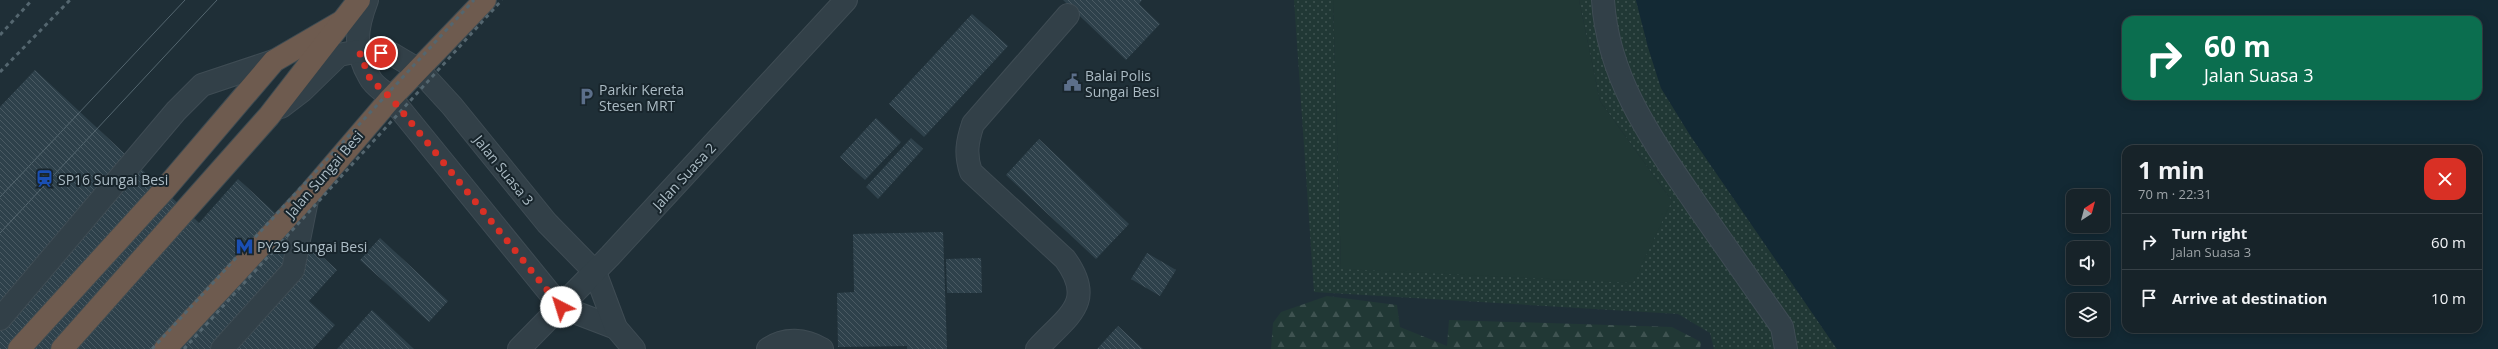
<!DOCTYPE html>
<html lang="en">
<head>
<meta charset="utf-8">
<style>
  :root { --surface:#172329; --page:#242f35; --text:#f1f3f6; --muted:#9ea4a8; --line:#364046 }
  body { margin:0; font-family:"Open Sans",sans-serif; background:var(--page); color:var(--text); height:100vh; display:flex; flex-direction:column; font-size:15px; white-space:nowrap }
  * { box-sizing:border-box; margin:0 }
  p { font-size:13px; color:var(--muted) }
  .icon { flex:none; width:22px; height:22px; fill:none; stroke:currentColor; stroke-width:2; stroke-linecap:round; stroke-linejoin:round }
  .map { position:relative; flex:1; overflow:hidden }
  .details { position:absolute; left:2122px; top:145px; width:360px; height:188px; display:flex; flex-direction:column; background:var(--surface); border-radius:12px; box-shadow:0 2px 10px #0003,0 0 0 1px var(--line) }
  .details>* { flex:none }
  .banner { position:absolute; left:2122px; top:16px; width:360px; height:84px; border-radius:12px; box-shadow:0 2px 10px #0003,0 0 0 1px var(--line); background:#0b6e4f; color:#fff; overflow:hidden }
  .needle { width:26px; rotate:36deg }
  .tools { position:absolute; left:2066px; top:189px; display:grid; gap:8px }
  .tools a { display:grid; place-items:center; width:44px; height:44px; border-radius:8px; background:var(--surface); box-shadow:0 2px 10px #0003,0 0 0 1px var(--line); font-size:20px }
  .pin { position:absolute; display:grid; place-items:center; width:34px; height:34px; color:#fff; margin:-17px; border:2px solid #fff; border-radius:50%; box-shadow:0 1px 4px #0007 }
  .me { position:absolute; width:44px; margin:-22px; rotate:320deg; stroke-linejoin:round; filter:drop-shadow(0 0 3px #0008) }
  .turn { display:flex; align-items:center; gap:14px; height:84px; padding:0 16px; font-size:18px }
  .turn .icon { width:52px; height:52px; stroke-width:2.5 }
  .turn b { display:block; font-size:28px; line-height:34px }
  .round { display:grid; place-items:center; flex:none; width:42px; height:42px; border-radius:12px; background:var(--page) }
  .headline { display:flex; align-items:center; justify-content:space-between; height:68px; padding:0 16px }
  h1 { font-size:24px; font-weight:700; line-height:30px }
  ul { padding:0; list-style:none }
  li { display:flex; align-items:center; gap:12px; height:56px; padding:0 16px; border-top:1px solid var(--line) }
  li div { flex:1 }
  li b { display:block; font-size:15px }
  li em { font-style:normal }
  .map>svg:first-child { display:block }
  .grass { fill:url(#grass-dots) }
  .forest { fill:url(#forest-firs) }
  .garden { fill:#213835 }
  .water { fill:#132934; fill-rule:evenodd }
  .building { fill:url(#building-back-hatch) }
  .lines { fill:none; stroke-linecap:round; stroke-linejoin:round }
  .minor-casing { stroke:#3f4c54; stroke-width:24 }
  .highway-casing { stroke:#3d4b52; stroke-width:24 }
  .minor { stroke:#324048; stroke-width:22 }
  .highway { stroke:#6e5b4f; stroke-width:22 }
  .tram { stroke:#54666f; stroke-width:1 }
  .rail { stroke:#54666f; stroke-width:3; stroke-dasharray:4 4; stroke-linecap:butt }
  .route { stroke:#d93025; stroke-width:7; stroke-dasharray:0 12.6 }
  .labels { text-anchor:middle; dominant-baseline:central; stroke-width:4; stroke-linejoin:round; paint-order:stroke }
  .poi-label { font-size:14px; fill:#acbcc5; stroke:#18252c; text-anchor:start }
  .street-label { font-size:14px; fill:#acbcc5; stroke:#18252c }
</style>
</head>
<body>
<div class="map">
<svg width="2498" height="349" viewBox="0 0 2498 349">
  <defs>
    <pattern id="grass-dots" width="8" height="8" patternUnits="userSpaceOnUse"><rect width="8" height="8" fill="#213835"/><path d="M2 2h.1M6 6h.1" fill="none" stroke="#3f5351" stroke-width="1.8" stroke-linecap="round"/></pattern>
    <pattern id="forest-firs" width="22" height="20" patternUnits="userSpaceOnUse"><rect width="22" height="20" fill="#213835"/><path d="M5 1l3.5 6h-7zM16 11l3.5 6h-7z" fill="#3f5351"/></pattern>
    <pattern id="building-back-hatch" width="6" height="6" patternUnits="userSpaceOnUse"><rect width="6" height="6" fill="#2e414b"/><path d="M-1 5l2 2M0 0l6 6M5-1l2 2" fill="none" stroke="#4a5a63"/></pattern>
  </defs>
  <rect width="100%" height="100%" fill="#1f2f37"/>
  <path class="grass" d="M1294 0H1333L1341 269 1672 201 1600 101 1579 0H1636L1648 47 1661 88 1690 135 1837 349H1714L1710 333 1678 314 1314 292Z"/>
  <path class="forest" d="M1327 296 1397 305 1400 327 1447 346 1449 320 1672 327 1701 342 1700 349H1271L1273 323 1281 312Z"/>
  <path class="garden" d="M1333 0H1579L1600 101 1672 201 1633 283 1341 269Z"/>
  <path class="water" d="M1636 0H2498V349H1837L1690 135 1661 88 1648 47ZM2126 20H2478V96H2126ZM2126 149H2478V329H2126ZM2073 196H2103V226H2073ZM2073 248H2103V278H2073ZM2073 300H2103V330H2073Z"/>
  <g class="building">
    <path d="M1063 0H1142L1139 4 1160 24 1126 60Z"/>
    <path d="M972 14 1008 46 924 137 889 104Z"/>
    <path d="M35 70 199 223 238 179 337 270 309 301 335 325 313 349H0V107Z"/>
    <path d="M876 118 901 142 865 180 840 157Z"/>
    <path d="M911 138 923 149 878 199 866 187Z"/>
    <path d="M1039 139 1129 224 1096 259 1006 175Z"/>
    <path d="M943 232 947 349H907V346L838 347 837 293 854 292 853 234Z"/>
    <path d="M380 238 448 301 429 322 360 260Z"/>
    <path d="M1147 253 1176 270 1160 296 1131 279Z"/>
    <path d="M981 258 982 293H947L946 259Z"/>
    <path d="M372 310 414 349H337Z"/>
    <path d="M1118 326 1143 349H1097Z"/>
  </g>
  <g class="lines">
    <defs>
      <g id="minor">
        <path d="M367 0C356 29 353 49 370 78 374 86 385 92 391 98L561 307 616 328"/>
        <path d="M1603 0C1608 81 1654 142 1698 207 1726 247 1754 287 1782 327L1786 349"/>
        <path d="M281 107 302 91 339 55 359 51 392 54 419 70 452 106 547 223 595 272 616 328 634 349"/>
        <path d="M0 319 176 111 202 85 274 61"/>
        <path d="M222 349 293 270 308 195"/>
        <path d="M519 349 610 256 846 0"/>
        <path d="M768 349C785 337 805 339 822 349"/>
        <path d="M1037 349C1067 316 1097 303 1065 259L971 172C965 154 967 142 973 124L1068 15"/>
      </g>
      <g id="highway">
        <path d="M19 349 164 190 274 61 341 22"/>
        <path d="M62 349 269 116 359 0"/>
        <path d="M165 349 308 195 391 98 485 0"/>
      </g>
    </defs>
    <use href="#minor" class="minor-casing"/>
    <use href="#highway" class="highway-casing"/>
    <use href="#minor" class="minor"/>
    <use href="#highway" class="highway"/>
    <g class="tram">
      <path d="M0 197 185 0"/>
      <path d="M0 233 217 0"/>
    </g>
    <g class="rail">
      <path d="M0 35 32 0"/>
      <path d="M0 72 70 0"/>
      <path d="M152 349 474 0"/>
      <path d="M184 349 502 0"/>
    </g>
  </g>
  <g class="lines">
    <path class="route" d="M381 53 359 51 370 79 391 98 561 307"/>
  </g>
  <defs>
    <symbol id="civic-bare" viewBox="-9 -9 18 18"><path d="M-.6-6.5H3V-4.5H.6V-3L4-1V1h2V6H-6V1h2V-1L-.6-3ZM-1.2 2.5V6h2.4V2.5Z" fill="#5c6f8a" stroke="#18252c" stroke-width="2.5" paint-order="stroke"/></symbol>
    <symbol id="parking-bare" viewBox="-9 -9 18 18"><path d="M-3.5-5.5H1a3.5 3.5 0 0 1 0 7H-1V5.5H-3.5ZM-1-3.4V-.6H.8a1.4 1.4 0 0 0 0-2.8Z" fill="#5c6f8a" stroke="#18252c" stroke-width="2.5" paint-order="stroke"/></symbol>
    <symbol id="station-bare" viewBox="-9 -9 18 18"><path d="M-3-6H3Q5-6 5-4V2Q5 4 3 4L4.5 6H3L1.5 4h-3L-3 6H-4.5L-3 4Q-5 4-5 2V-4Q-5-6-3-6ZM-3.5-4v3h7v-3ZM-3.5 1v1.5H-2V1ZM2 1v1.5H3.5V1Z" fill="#1a4fb4" stroke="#18252c" stroke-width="2.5" paint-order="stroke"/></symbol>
    <symbol id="metro-bare" viewBox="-9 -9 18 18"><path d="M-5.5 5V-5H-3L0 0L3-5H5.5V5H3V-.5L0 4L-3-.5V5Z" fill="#1a4fb4" stroke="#18252c" stroke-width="2.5" paint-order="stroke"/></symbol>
  </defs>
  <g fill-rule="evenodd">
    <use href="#civic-bare" x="1060" y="70" width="25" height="25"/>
    <use href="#parking-bare" x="574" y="84" width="25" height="25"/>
    <use href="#station-bare" x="32" y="166" width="25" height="25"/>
    <use href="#metro-bare" x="232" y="234" width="25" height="25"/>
  </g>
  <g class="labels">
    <g class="poi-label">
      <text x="1085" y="75">Balai Polis<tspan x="1085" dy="16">Sungai Besi</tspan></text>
      <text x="599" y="89">Parkir Kereta<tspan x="599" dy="16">Stesen MRT</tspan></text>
      <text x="58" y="179">SP16 Sungai Besi</text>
      <text x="257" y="246">PY29 Sungai Besi</text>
    </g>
    <g class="street-label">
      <text transform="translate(504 170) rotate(51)">Jalan Suasa 3</text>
      <text transform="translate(324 174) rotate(-49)">Jalan Sungai Besi</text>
      <text transform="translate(684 176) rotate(-47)">Jalan Suasa 2</text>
    </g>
  </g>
</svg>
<div class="tools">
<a><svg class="needle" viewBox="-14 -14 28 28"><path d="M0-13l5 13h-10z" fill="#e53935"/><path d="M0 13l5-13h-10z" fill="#9ea4a8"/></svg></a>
<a><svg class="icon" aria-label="sound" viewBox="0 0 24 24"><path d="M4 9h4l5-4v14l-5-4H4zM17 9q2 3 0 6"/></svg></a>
<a><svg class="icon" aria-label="layers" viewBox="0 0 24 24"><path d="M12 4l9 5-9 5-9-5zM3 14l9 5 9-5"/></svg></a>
</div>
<div class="pin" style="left:381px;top:53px;background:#d93025"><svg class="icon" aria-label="arrive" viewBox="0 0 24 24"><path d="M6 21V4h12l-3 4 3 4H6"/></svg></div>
<svg class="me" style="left:561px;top:307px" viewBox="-20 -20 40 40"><circle r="19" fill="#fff"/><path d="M0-13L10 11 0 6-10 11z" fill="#d93025"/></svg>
<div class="banner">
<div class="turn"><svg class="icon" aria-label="right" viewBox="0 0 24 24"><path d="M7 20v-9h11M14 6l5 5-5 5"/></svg><div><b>60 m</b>Jalan Suasa 3</div></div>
</div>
<section class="details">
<div class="headline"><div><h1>1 min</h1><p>70 m · 22:31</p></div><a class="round" style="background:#d93025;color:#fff"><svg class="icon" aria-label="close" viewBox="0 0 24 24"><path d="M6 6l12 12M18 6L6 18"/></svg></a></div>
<ul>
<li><svg class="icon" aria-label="right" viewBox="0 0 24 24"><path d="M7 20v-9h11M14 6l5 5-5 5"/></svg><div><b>Turn right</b><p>Jalan Suasa 3</p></div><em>60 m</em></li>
<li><svg class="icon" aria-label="arrive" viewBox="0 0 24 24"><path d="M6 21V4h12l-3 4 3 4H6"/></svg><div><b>Arrive at destination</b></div><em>10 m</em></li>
</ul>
</section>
</div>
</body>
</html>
